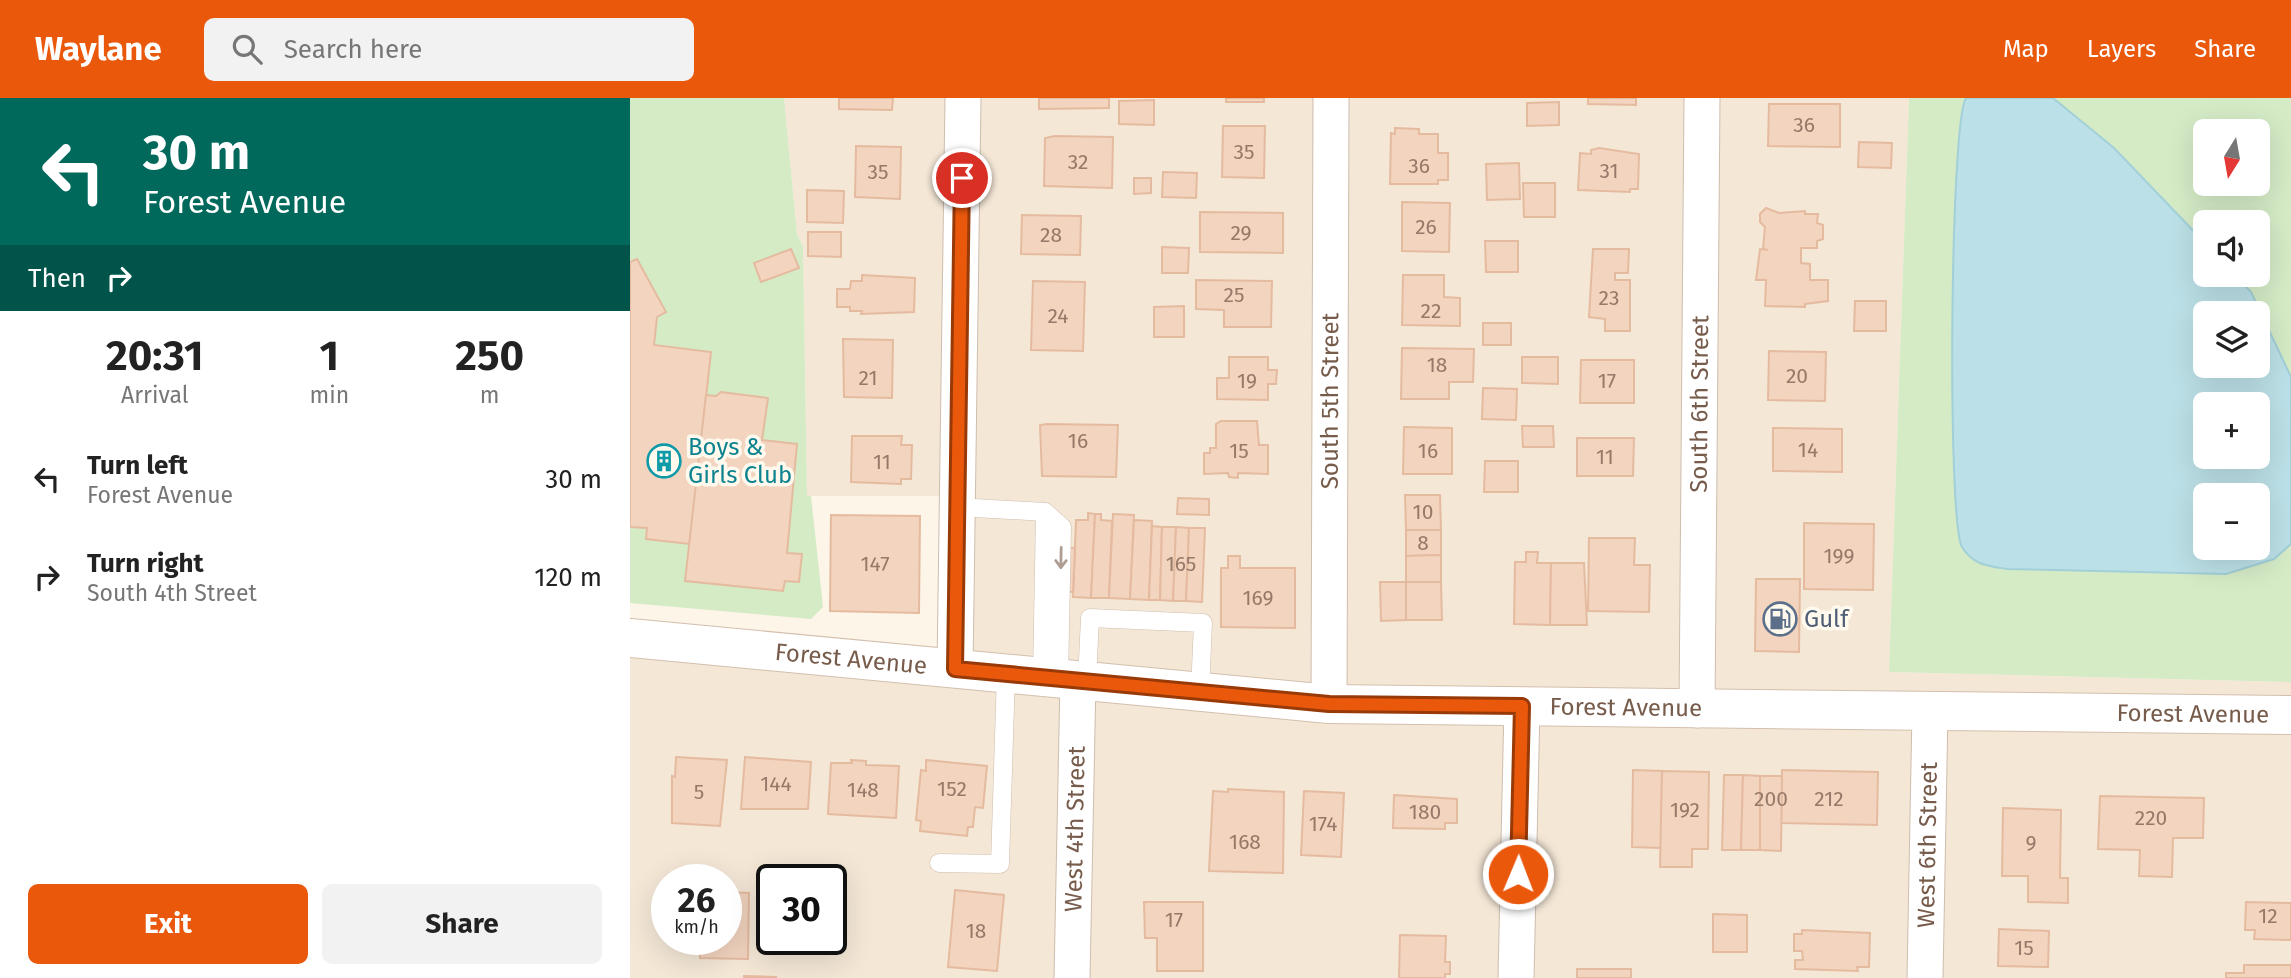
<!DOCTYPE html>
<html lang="en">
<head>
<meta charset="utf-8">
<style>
  :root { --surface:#fff; --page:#f2f2f2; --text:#222; --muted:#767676; --accent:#ea580c }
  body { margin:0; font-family:"Fira Sans",sans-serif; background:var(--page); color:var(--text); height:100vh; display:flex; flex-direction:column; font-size:26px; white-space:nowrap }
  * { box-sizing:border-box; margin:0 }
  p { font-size:23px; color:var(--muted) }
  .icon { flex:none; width:38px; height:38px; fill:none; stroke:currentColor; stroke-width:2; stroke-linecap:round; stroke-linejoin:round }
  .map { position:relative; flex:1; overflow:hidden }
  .details { display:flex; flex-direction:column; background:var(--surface); width:630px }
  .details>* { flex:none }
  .hud { background:#00695c; color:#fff; overflow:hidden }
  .needle { width:46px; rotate:191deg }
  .fabs { position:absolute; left:1563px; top:21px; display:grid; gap:14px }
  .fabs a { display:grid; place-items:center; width:77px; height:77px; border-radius:10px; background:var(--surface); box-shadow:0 7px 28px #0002; font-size:35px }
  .speed { position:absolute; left:21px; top:766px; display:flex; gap:14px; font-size:35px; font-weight:700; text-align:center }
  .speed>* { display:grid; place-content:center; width:91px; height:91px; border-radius:50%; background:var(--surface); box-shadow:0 7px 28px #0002; line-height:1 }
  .speed small { font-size:18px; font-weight:400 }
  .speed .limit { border:4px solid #111; border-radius:10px; background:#fff; color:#111 }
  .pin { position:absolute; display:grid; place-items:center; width:60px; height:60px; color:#fff; margin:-30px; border:4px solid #fff; border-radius:50%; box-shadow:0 2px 7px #0007 }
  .me { position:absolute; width:77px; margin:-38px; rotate:1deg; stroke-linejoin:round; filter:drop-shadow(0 0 5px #0008) }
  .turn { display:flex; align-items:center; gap:24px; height:147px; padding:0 28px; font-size:32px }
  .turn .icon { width:91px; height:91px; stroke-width:2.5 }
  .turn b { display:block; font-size:49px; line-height:60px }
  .then { display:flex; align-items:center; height:66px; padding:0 28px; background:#0003; gap:14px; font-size:26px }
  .eta { display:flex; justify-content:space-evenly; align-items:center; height:119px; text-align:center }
  .eta b { font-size:42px; font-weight:700; line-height:49px }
  .primary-button { display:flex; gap:14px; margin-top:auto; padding:14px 28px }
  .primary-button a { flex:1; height:80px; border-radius:10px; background:var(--accent); color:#fff; font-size:28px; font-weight:700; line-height:80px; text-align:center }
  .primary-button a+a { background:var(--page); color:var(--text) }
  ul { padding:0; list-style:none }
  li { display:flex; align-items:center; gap:21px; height:98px; padding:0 28px }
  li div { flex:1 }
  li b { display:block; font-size:26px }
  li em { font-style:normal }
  header { display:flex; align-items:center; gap:42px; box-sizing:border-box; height:98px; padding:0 35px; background:var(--accent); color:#fff }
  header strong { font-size:33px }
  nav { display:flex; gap:38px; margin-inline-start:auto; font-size:24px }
  .search { width:490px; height:63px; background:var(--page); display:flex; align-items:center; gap:18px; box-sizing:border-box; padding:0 24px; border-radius:10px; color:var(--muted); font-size:26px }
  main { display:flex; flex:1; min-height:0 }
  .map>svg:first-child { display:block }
  .residential { fill:#f4e7d6; fill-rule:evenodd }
  .green { fill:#d4ebc6; fill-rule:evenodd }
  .water { fill:#bce0e7; stroke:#a2cfd8; stroke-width:2; fill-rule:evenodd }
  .building { fill:#f2d4bf; stroke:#e5bba0; stroke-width:2 }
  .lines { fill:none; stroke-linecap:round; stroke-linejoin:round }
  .lane-casing { stroke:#cfbdad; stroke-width:19 }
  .street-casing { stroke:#cfbdad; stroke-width:37 }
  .secondary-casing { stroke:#d4bfad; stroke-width:40 }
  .lane { stroke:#fff; stroke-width:18 }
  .street { stroke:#fff; stroke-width:35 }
  .secondary { stroke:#fff; stroke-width:38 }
  .oneway { stroke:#ad9d93 }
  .route-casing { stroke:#983908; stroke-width:18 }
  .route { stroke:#ea580c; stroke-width:12 }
  .labels { text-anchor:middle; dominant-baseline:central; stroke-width:7; stroke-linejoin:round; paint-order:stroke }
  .number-label { font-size:21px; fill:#967968 }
  .street-label { font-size:24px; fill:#775b4b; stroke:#fff9ee }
  .culture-label { font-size:24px; fill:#0d838f; stroke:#fff9ee; text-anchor:start }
  .service-label { font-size:24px; fill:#4e5e75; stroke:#fff9ee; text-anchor:start }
</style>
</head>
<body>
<header>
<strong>Waylane</strong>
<div class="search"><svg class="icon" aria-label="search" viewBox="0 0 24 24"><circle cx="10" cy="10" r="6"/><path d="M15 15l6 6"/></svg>Search here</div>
<nav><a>Map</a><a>Layers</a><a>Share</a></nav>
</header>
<main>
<section class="details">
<div class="hud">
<div class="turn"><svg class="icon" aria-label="left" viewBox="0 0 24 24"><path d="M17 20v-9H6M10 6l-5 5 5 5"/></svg><div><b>30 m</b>Forest Avenue</div></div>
<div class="then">Then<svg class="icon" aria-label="right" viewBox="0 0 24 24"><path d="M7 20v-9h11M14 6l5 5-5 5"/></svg></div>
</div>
<div class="eta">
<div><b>20:31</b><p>Arrival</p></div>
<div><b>1</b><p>min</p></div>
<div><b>250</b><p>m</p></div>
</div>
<ul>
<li><svg class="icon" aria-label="left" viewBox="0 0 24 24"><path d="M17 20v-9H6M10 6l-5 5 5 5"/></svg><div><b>Turn left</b><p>Forest Avenue</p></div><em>30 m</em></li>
<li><svg class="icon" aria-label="right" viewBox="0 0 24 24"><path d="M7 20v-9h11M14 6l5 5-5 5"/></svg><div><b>Turn right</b><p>South 4th Street</p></div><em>120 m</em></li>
</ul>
<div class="primary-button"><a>Exit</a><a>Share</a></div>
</section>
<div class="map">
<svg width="1661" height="880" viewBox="0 0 1661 880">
  <rect width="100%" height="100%" fill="#fcf5e8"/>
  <path class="residential" d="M154 0H1279L1259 574 1661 584V880H0V540L324 571 327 398H177L173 148 167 136ZM37 782H96V842H37ZM142 782H201V842H142Z"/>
  <g class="green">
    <path d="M0 0H154L167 136 173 148 177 397 181 398 193 509 181 521 0 505Z"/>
    <path d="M1279 0H1661V584L1259 574ZM1575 33H1628V86H1575ZM1575 124H1628V177H1575ZM1575 215H1628V268H1575ZM1575 306H1628V359H1575ZM1575 397H1628V450H1575Z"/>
  </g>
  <path class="water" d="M1336 0H1423L1484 50 1575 145V177H1605L1621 194 1661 279V446L1644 461 1596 476 1377 471C1358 468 1343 467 1332 449 1317 424 1320 23 1336 0ZM1575 215H1628V268H1575ZM1575 306H1628V359H1575ZM1575 397H1628V450H1575Z"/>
  <g class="building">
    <path d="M209 0H263L262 12 209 11Z"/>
    <path d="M409 0H479V10L409 11Z"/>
    <rect x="596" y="0" width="38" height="4"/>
    <path d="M958 0H1006V7L958 6Z"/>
    <path d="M524 2V27L489 26V3Z"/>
    <path d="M929 4V27L897 28V5Z"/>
    <path d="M1139 6H1210V49L1138 48Z"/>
    <path d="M593 28H635L634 80 592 79Z"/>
    <path d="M765 30 789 31V36H808V55H818V82H808V86H760L761 35 765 36Z"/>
    <path d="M425 38 483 39 482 90 414 88 415 40Z"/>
    <path d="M1229 44 1262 45 1261 70 1228 69Z"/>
    <path d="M226 48 271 49 270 101 225 99Z"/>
    <path d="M969 50 1009 56 1008 91H1000V94L948 92 950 55 961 56V52Z"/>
    <path d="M889 65 890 101 857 102 856 66Z"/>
    <path d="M533 74 567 75 566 100 532 99Z"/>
    <path d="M504 80H521V95L504 96Z"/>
    <path d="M893 85H925V119H894Z"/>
    <path d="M177 92 214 93 213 125 177 124Z"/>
    <path d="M772 104 820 105 819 154 772 153Z"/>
    <path d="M1136 110 1149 115 1175 113V116H1188L1187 125 1193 127V141L1187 143V150H1171V165L1180 166V182H1198V203L1175 206V209L1135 208 1136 182H1126L1130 151 1138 152 1133 151 1135 129 1130 124V116Z"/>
    <path d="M570 114 653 115V155L570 154Z"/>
    <path d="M392 117 451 118 450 157 391 156Z"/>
    <path d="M178 134H211V159L178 158Z"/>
    <path d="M855 143H888V174H856Z"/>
    <path d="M532 149 559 150 558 175H532Z"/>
    <path d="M161 151 169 170 131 184 124 165Z"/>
    <path d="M963 151H999L998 175H985V182H1000V233H975V221L959 219Z"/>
    <path d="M7 161 36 214 27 219 24 247 81 254 60 446 16 441 17 430 0 429V164Z"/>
    <path d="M232 177 285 180 284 214 231 216 232 213H220V209H207V191H220L221 183H232Z"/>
    <path d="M773 177H814V199L830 200V228L772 227Z"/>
    <path d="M566 182 642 183 641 229H594V212L566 211Z"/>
    <path d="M403 183 455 184 453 253 401 252Z"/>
    <path d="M1225 203H1256V233H1224Z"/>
    <path d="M554 208V239H524V209Z"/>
    <rect x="853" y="225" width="28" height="22"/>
    <path d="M213 241 263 242 262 300 214 299Z"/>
    <path d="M772 250 844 251 843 284H819V301H771Z"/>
    <path d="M1139 253 1196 254 1195 303 1138 302Z"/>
    <path d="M599 259H638V272H647L646 286H638V302L587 301V280H599Z"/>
    <path d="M892 259H928V286L892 285Z"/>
    <path d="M951 262H1004V305H950Z"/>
    <path d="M853 290 887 291 886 322 852 321Z"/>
    <path d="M91 294 138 300 132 342 167 346 157 455 172 456 169 484 155 483 153 493 55 483 76 297 86 298Z"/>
    <path d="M591 323H627L629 347H638V376L608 375V380L599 379 598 375 574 376V355H580V350H586V326Z"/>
    <path d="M417 326 488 327 486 379 412 378 410 327Z"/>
    <path d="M892 328H923L924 349H893Z"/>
    <path d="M774 329 822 330V376H773Z"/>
    <path d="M1143 330 1212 331V374L1143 373Z"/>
    <path d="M222 338H272L271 347H282L281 381H271V386L221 384Z"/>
    <path d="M947 340H1004L1003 378H947Z"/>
    <path d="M855 363H888V394H854Z"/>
    <path d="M775 397H810L811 432H776Z"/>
    <path d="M548 400 579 401V417L547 416Z"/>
    <path d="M458 415 465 416 461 500 443 499 446 422H458Z"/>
    <path d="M465 416H471V422L482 423 479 500H461Z"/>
    <path d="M483 416 504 417 500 501 479 500Z"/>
    <path d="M201 417 290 418 289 515 200 513Z"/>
    <path d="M504 422 522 423 519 502 500 501Z"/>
    <path d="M1174 425 1244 426 1243 492 1174 491Z"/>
    <path d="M522 428 532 429 530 502H519Z"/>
    <path d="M532 429H546L543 503 530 502Z"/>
    <path d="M546 429 559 430 556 503H543Z"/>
    <path d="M559 430H575L572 504 556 503Z"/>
    <path d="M776 432H811V457L776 458Z"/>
    <path d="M959 440H1005L1004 467H1020L1019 514 958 513Z"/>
    <path d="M421 449 445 450 443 494 419 493Z"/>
    <path d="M896 454H908L907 465H921L920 527 884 526 885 464H896Z"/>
    <path d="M811 457V484H776V458Z"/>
    <path d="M598 458H610V470H665V530L591 529V470H598Z"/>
    <path d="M921 465H954L957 527H920Z"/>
    <path d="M1126 481H1170L1169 554 1125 553Z"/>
    <path d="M750 484H776V522L751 523Z"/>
    <path d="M776 484H811L812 522H776Z"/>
    <path d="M46 659 97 662 90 728 42 725V678L45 679Z"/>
    <path d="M115 659 181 664 178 711H111Z"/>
    <path d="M221 662 236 663V667L269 668 266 720 198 716 201 665H222Z"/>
    <path d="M296 662 357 668 353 710 345 709 343 729H338L337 738 290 733 291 723 286 722 291 672 296 673Z"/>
    <path d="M1003 672 1032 673 1031 750 1002 749Z"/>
    <path d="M1152 672 1248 674 1247 727 1151 725Z"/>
    <path d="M1032 673 1079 674 1078 751H1062V769H1030Z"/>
    <path d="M1094 677H1113L1111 752H1092Z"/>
    <path d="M1113 677 1130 678V752H1111Z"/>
    <path d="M1130 678H1152L1151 753 1130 752Z"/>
    <path d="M598 691 654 694 653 775 579 773 583 693 598 694Z"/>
    <path d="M674 693 714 695 711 759 671 757Z"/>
    <path d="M764 697 827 701V725H815V731L763 730Z"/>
    <path d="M1470 698 1574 700 1573 740H1543L1542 779 1509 778 1510 752 1468 751Z"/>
    <path d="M1373 710 1431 712 1430 780H1438V805L1398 804V778H1372Z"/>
    <path d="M325 792 374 797 367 873 318 869Z"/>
    <path d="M96 794 119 795 118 861 70 860 69 842H96Z"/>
    <path d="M514 804H573V873H527V840H515Z"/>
    <path d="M1616 804 1661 805V842L1624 841 1625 832H1615Z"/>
    <path d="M1083 816 1117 817V854H1083Z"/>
    <path d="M1369 831 1419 833 1418 869 1368 868Z"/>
    <path d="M1172 832 1240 835 1239 869H1227L1228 873 1165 871V862H1173L1172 853H1164V836H1172Z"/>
    <path d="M770 837 816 838 815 864H820V876H815V880H769Z"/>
    <path d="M1614 867H1661V880H1596V875H1614Z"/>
    <rect x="947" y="871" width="54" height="9"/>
    <path d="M114 878 146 879V880H114Z"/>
  </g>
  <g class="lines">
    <defs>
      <g id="lane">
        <path d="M327 409 415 414 432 429 429 581"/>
        <path d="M412 579 415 414"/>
        <path d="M457 583 460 520 573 525 570 594"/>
        <path d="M309 765 370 766 376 576"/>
      </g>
      <g id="street">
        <path d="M325 571 333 0"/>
        <path id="s1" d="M699 606 701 0"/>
        <path id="s2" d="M1067 612 1072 0"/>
        <path id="s3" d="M442 880 448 582"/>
        <path d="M886 880 892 608"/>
        <path id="s4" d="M1295 880 1300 613"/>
      </g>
      <g id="secondary">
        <path id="s5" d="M0 540 699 606 1661 617"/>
      </g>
    </defs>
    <use href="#lane" class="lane-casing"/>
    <use href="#street" class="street-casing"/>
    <use href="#secondary" class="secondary-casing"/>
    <use href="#lane" class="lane"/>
    <use href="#street" class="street"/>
    <use href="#secondary" class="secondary"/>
  </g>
  <defs><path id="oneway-shaft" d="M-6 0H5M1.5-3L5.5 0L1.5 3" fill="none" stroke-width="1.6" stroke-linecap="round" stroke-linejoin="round" transform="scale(1.75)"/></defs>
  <use class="oneway" href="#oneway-shaft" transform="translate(431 460) rotate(91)"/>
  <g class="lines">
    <defs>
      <path id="route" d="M332 80 325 571 699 606 892 608 888 776"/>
    </defs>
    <use href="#route" class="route-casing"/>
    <use href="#route" class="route"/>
  </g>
  <defs>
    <symbol id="building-ring" viewBox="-11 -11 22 22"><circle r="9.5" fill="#fff9ee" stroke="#0f9aa8" stroke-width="1.5"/><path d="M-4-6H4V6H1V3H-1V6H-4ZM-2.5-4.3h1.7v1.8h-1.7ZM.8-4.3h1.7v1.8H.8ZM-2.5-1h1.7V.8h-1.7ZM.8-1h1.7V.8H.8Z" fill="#0f9aa8"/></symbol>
    <symbol id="fuel-ring" viewBox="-11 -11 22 22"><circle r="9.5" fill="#fff9ee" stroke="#5c6f8a" stroke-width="1.5"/><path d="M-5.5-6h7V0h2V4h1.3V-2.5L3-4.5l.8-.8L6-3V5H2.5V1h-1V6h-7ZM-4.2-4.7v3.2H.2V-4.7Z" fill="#5c6f8a"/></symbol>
  </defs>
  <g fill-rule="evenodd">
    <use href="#building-ring" x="15" y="344" width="38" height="38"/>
    <use href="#fuel-ring" x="1131" y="502" width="38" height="38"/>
  </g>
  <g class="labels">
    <g class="number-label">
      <text x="1174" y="27">36</text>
      <text x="614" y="54">35</text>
      <text x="448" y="64">32</text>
      <text x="789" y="68">36</text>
      <text x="979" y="73">31</text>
      <text x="248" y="74">35</text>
      <text x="796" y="129">26</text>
      <text x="611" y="135">29</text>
      <text x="421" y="137">28</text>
      <text x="604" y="197">25</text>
      <text x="979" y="200">23</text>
      <text x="801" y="213">22</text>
      <text x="428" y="218">24</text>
      <text x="807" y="267">18</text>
      <text x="1167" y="278">20</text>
      <text x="238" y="280">21</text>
      <text x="617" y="283">19</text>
      <text x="977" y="283">17</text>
      <text x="448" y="343">16</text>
      <text x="1178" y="352">14</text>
      <text x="609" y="353">15</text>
      <text x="798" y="353">16</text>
      <text x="975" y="359">11</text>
      <text x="252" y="364">11</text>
      <text x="793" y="414">10</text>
      <text x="793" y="445">8</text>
      <text x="1209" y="458">199</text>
      <text x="245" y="466">147</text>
      <text x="551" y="466">165</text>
      <text x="628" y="500">169</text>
      <text x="146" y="686">144</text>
      <text x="322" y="691">152</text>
      <text x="233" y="692">148</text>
      <text x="69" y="694">5</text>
      <text x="1141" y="701">200</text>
      <text x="1199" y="701">212</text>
      <text x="1055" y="712">192</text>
      <text x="795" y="714">180</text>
      <text x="1521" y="720">220</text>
      <text x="693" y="726">174</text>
      <text x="615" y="744">168</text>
      <text x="1401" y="745">9</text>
      <text x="1638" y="818">12</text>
      <text x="544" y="822">17</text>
      <text x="346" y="833">18</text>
      <text x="1394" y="850">15</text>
    </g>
    <g class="street-label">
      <text stroke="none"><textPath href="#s1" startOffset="303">South 5th Street</textPath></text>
      <text stroke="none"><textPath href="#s2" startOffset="306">South 6th Street</textPath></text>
      <text stroke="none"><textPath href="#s5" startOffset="222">Forest Avenue</textPath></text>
      <text stroke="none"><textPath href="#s5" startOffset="999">Forest Avenue</textPath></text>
      <text stroke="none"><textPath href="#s5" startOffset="1566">Forest Avenue</textPath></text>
      <text stroke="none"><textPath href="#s3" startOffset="149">West 4th Street</textPath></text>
      <text stroke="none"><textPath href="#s4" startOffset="133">West 6th Street</textPath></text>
    </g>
    <g class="culture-label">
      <text x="58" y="349">Boys &amp;<tspan x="58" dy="28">Girls Club</tspan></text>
    </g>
    <g class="service-label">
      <text x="1174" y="521">Gulf</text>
    </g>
  </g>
</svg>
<div class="fabs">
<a><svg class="needle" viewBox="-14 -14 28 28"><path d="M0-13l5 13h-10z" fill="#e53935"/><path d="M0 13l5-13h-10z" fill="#767676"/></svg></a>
<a><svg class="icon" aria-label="sound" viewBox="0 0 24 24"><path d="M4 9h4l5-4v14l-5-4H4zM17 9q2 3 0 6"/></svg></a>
<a><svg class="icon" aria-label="layers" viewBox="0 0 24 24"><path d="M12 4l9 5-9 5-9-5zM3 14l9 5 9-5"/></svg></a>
<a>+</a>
<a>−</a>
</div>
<div class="speed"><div>26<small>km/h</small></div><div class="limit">30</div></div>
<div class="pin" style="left:332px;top:80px;background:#d93025"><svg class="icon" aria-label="arrive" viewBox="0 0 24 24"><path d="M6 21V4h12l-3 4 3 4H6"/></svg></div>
<svg class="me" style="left:888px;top:776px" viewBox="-20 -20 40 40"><circle r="17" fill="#ea580c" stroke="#fff" stroke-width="3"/><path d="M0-11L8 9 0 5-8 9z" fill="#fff"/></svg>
</div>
</main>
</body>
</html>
